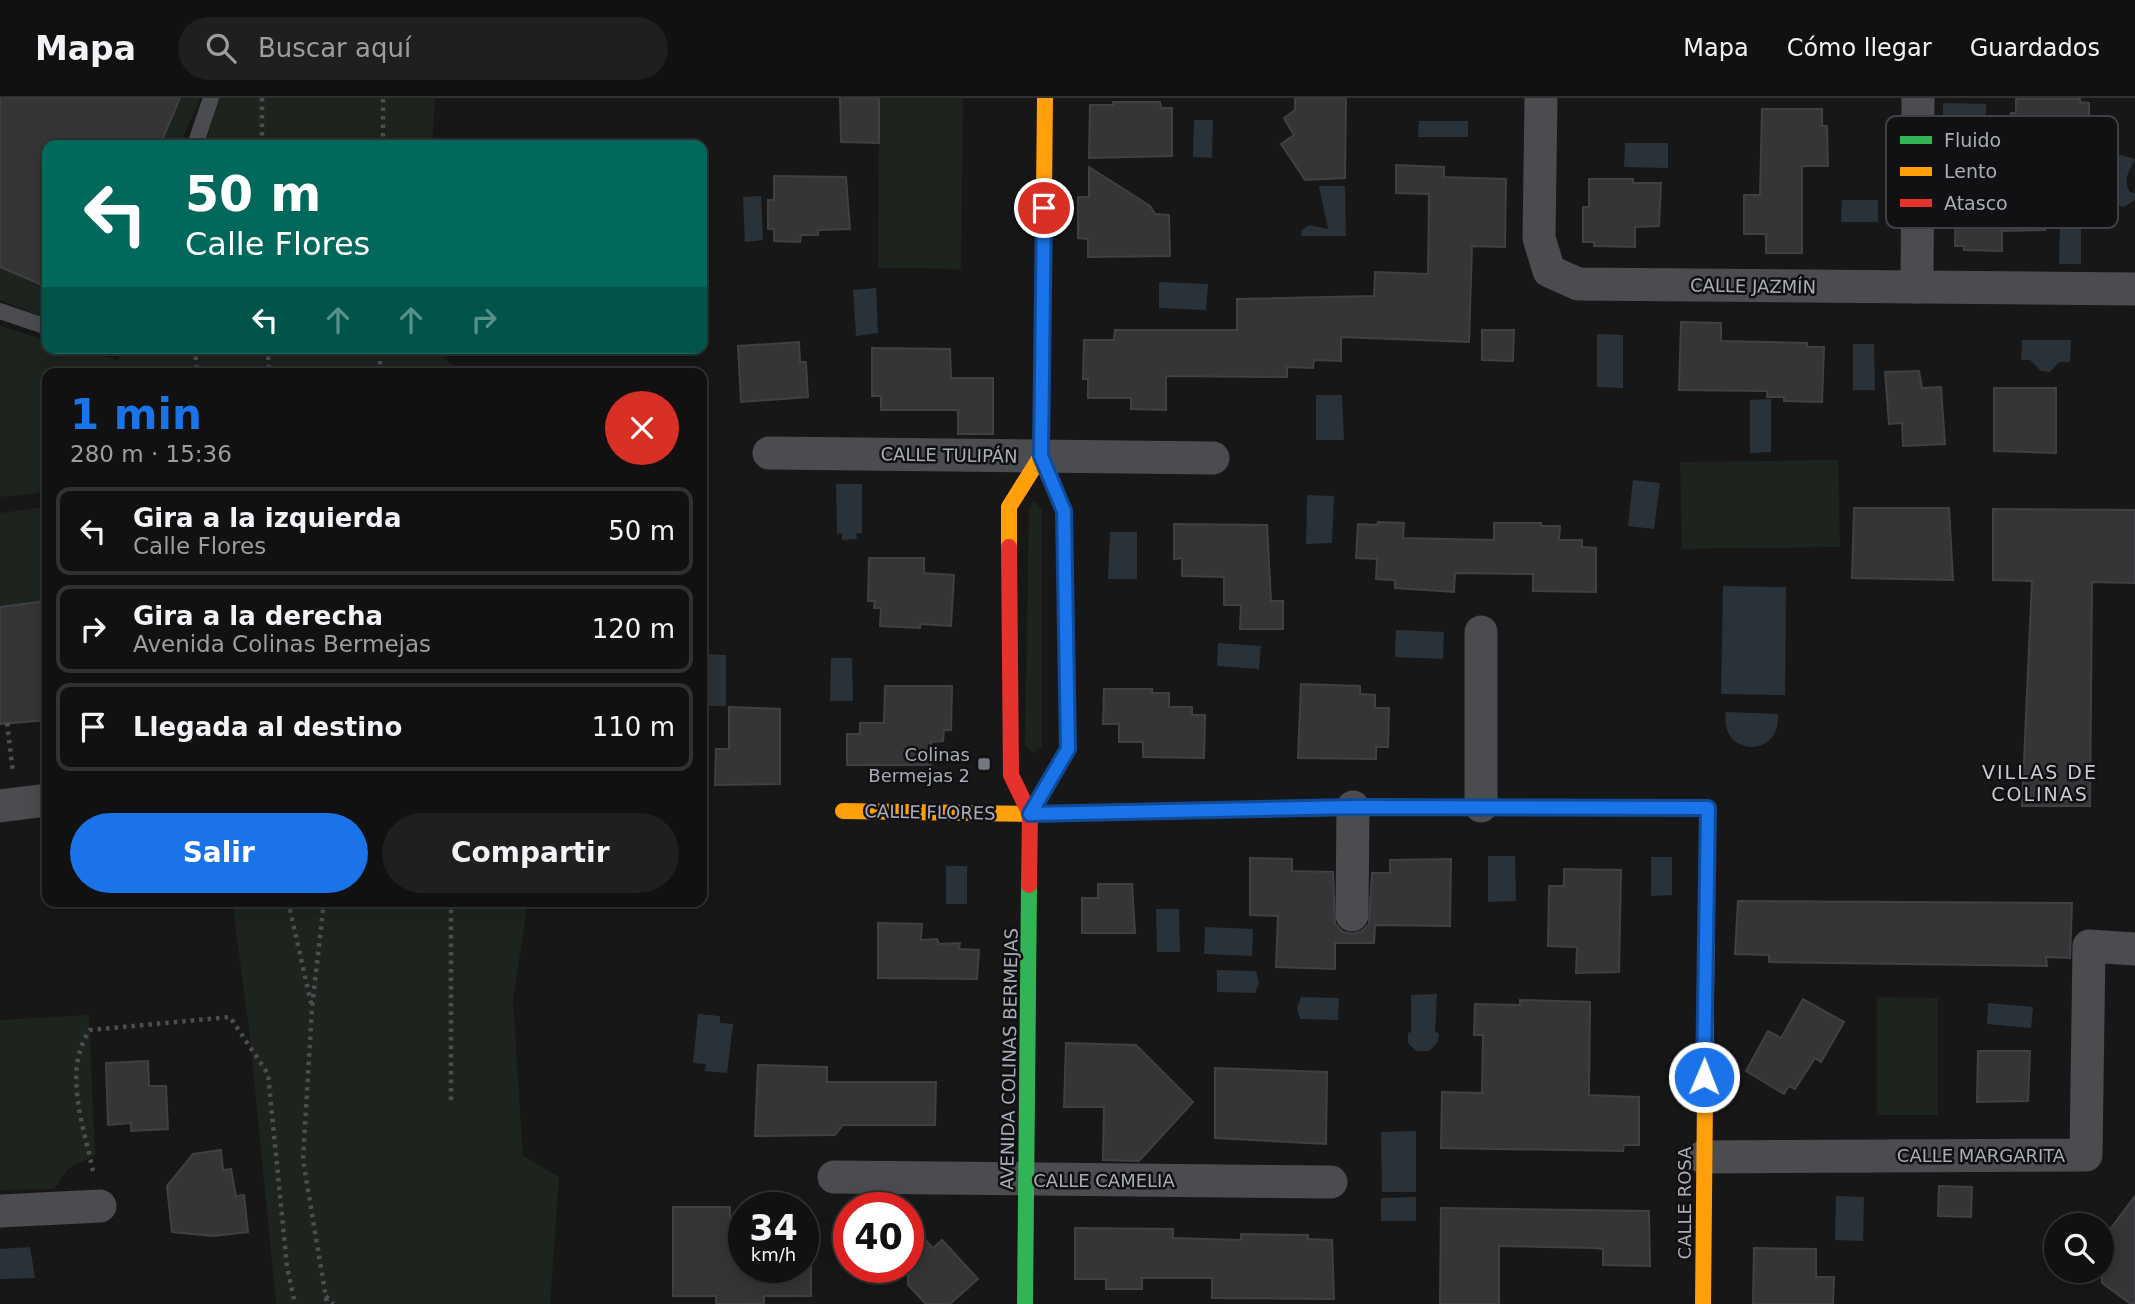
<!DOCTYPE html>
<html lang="es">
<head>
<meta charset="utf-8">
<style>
  :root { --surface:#111; --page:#1e1f1f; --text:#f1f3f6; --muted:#9c9d9f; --line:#303131; --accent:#1a73e8 }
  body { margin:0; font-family:"DejaVu Sans",sans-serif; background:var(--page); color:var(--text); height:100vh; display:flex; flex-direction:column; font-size:26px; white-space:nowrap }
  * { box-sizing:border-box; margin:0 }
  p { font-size:23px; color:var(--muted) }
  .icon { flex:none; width:38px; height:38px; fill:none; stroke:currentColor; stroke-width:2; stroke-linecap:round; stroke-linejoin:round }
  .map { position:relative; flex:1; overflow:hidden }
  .drawer { position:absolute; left:42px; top:270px; width:665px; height:539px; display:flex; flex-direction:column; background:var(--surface); border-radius:14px; box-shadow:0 4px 18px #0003,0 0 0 2px var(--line) }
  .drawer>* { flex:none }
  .hud { position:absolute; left:42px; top:42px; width:665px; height:214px; border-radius:14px; box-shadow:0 4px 18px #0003,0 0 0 2px var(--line); background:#00695c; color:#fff; overflow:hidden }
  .fabs { position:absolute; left:2044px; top:1115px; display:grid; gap:14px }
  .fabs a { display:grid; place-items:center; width:70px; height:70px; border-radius:50%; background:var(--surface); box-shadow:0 4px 18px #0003,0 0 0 2px var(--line); font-size:35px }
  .speed { position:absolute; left:728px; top:1094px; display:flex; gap:14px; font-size:35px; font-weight:700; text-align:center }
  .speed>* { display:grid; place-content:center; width:91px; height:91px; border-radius:50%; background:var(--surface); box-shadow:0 4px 18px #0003,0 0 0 2px var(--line); line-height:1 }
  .speed small { font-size:18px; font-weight:400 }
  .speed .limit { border:10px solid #d22; background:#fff; color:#111 }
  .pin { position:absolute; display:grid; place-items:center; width:60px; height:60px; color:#fff; margin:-30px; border:4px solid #fff; border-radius:50%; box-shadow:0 2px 7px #0007 }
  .me { position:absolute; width:77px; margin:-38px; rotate:1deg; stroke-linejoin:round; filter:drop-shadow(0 0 5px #0008) }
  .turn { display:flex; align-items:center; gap:24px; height:147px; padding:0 28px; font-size:32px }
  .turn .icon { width:91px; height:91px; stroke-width:2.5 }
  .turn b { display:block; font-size:49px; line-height:60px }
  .lanes { display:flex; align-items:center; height:66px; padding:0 28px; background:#0003; justify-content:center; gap:35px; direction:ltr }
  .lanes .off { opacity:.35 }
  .round { display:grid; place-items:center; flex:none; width:74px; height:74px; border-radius:37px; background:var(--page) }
  .head { display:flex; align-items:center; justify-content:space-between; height:119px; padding:0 28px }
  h1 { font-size:42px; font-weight:800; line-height:52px; color:var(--accent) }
  .primary-button { display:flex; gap:14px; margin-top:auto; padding:14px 28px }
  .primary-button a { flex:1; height:80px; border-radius:42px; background:var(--accent); color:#fff; font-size:28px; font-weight:800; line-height:80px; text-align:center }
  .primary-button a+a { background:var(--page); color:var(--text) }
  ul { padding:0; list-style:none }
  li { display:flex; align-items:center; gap:21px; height:88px; margin:0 14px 10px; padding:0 14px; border:4px solid var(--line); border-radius:14px }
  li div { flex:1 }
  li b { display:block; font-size:26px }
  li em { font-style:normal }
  header { display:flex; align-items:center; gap:42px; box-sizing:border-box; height:98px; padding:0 35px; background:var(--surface); border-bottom:2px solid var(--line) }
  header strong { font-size:33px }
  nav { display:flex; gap:38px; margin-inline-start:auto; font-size:24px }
  .search { width:490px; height:63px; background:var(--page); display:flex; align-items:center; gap:18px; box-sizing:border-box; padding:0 24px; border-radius:38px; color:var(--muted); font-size:26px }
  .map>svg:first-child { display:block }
  .green { fill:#1d241e }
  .water { fill:#2a3239 }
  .building { fill:#353536; stroke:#3f4043; stroke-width:2 }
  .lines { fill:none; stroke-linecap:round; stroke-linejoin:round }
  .path { stroke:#4d4e52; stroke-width:4.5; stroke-dasharray:3.5 5; stroke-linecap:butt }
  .lane { stroke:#4b4c50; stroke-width:16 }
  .street { stroke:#4b4c50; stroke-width:33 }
  .fast { stroke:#30b455; stroke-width:16 }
  .slow { stroke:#ff9f0a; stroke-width:16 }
  .jam { stroke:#e5322d; stroke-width:16 }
  .route-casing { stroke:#114b97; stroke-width:18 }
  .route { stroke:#1a73e8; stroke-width:12 }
  .poi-dot { fill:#757880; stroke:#111113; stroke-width:2.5 }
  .labels { text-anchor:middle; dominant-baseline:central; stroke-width:5; stroke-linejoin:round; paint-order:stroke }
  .street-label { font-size:18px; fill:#a8adb8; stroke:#111113 }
  .poi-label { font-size:18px; fill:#a8adb8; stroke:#111113; text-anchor:end }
  .neighbourhood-label { font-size:19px; letter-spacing:2px; fill:#c9ccd4; stroke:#111113 }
  .key { fill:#111113; stroke:#3e4045; stroke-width:2 }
  .key-label { font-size:19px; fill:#a8adb8 }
</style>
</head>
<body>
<header>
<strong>Mapa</strong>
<div class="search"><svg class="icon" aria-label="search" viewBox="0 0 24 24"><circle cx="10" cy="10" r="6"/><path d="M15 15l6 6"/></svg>Buscar aquí</div>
<nav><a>Mapa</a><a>Cómo llegar</a><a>Guardados</a></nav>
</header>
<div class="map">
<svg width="2135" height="1206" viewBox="0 0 2135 1206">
  <rect width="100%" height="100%" fill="#171717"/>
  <g class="green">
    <path d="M0 0H200L180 47H47V221L0 202Z"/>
    <path d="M214 0H435L432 47H197Z"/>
    <path d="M879 0H963L961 171 878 170Z"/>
    <path d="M0 228 47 242V250H77L118 262 122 250H434L462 275H47V394L0 399Z"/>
    <path d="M1838 362 1840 449 1682 451 1680 364Z"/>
    <path d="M1034 403 1042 411V648L1033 655 1025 647 1029 412Z"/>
    <path d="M47 409V503L0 509V415Z"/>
    <path d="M232 803H528L513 902 523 1058 559 1079 550 1206H276L250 939Z"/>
    <path d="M1877 899 1938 900V1017H1877Z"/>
    <path d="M89 917 95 1057 68 1071 54 1091 0 1092V922Z"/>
  </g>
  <g class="water">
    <path d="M1943 5 1986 6V27L1943 26Z"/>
    <path d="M1194 22H1213L1212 60 1193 59Z"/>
    <path d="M1419 23H1468V39H1418Z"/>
    <path d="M1625 45H1668V70L1624 69Z"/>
    <path d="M2117 56 2135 61C2130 72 2122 81 2130 94L2135 95V102L2124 109 2110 105C2099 88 2102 69 2117 56Z"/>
    <path d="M1319 88H1345L1346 138H1301L1302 132 1309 127 1328 131Z"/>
    <path d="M761 98 763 142 745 144 743 99Z"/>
    <path d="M1842 102H1878V124H1841Z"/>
    <path d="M2060 123 2081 124V166H2059Z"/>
    <path d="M1159 184 1208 186 1206 212 1159 210Z"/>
    <path d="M876 190 878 235 856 238 853 192Z"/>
    <path d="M1597 236 1623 237V290L1597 289Z"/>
    <path d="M2022 242H2071L2070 264H2059L2050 274 2041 273 2030 262H2021Z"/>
    <path d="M1853 246H1874L1875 292H1853Z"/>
    <path d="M1316 297H1342L1344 342H1316Z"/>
    <path d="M1771 301V354L1750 355V302Z"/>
    <path d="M1633 382 1660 385 1654 431 1628 428Z"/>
    <path d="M836 386H862V435L856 436 857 441 842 442V435L837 436Z"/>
    <path d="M1307 397 1334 398 1332 445 1306 446Z"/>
    <path d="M1110 434H1137V481H1108Z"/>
    <path d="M1723 488 1786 489 1785 597 1721 596Z"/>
    <path d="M1396 532 1444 534 1443 561 1395 559Z"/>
    <path d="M1218 545 1261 548 1259 571 1217 568Z"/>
    <path d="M703 556 726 557V608H702Z"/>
    <path d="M831 560H852L853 603H830Z"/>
    <path d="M1726 614 1778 616C1781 662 1718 658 1726 614Z"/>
    <path d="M1488 758H1515L1516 803 1488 804Z"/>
    <path d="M1651 759H1672V797L1651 798Z"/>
    <rect x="946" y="768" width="21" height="38"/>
    <path d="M1156 811H1179L1180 854H1157Z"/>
    <path d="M1205 829 1253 831 1252 858 1204 856Z"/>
    <path d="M1217 872 1256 873 1259 884 1255 895 1217 894Z"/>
    <path d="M1437 896 1435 934 1439 935 1438 944 1429 953H1416L1408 945V935L1411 934V897Z"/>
    <path d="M1301 899 1339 900 1338 922 1300 921 1297 910Z"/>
    <path d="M1988 905 2033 909 2031 930 1987 926Z"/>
    <path d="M698 916 720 918V925L733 926 727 975 705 973 706 966 693 965Z"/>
    <path d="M1416 1033V1094H1382L1381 1034Z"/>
    <path d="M1836 1098 1864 1099 1863 1143 1835 1142Z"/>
    <path d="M1416 1099V1123H1381V1100Z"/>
    <path d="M30 1149 35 1180 0 1181V1151Z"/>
  </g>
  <g class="building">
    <path d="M0 0H180L160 47H47V189L0 169Z"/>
    <path d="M840 0H879V45L841 44Z"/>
    <path d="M1295 0H1346L1345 80 1305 82 1281 46 1294 37 1284 20 1295 12Z"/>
    <path d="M2016 1H2080V4L2089 5V37L2058 40V59H2047L2045 132 2002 133V153L1964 152V148H1955L1956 96H1969L1970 91 2009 92 2011 15H2016Z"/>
    <path d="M1113 4H1160L1161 10H1172V58L1089 60 1090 7H1113Z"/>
    <path d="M1762 11H1822V28H1827L1828 68H1802V155H1766V136H1744V97H1760Z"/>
    <path d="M1396 67 1444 69V79L1506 81 1505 149 1472 148 1469 244 1341 239V263L1314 262 1313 270 1287 269V279L1166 278V312L1131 311V300H1088V281H1083L1084 242H1114L1115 232H1237V201L1374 198 1375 174 1428 176 1429 96 1396 95Z"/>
    <path d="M1089 69 1150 108 1155 116 1169 117 1170 158 1088 159V141L1078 140V99H1089Z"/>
    <path d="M774 78 846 79 850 131 818 132V137H801L800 144 774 143V131H768V102H774Z"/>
    <path d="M1589 81H1633V85H1661L1659 128 1635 129V149L1594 148V144H1583V109H1589Z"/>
    <path d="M1681 224 1721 225V243L1807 245V249H1824L1822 304 1784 303V299H1767V293L1679 292Z"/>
    <path d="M1482 232H1514L1513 263 1482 262Z"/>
    <path d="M799 244 800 264H806L808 299 741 304 738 248Z"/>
    <path d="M872 250 950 251 951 280H993V336H958V312H881V298H872Z"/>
    <path d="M1919 273 1922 290 1941 289 1945 346 1903 348 1902 325 1889 326 1885 274Z"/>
    <path d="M1994 290H2056V355L1994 353Z"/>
    <path d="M1854 410H1949L1953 482 1852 480Z"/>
    <path d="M1993 411 2135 412V485L2092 484 2090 708H2022L2032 483 1993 482Z"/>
    <path d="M1378 424 1404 425 1403 440 1494 442V425H1541V428H1560L1559 442H1582V449L1596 450V494L1533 493V476L1455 475 1454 494 1395 490V482L1376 481 1377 461 1356 460 1358 426 1377 427Z"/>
    <path d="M1174 426 1267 427 1271 503H1283V531H1240L1241 507H1224V479L1182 478V460L1174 461Z"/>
    <path d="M869 460H924V475L954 477 951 528 920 526V530L880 528 881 510H874L875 503H868Z"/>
    <path d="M47 503V622L0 626V509Z"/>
    <path d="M1301 586 1360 588V596L1375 597V610H1389L1388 649H1376V661L1298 660Z"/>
    <path d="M885 588H952L951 632H944L943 643 931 644V667H847V636H860V625H884Z"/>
    <path d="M1104 591H1152V595H1169V609H1192V617H1205L1204 660 1143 659V644H1119V626H1103Z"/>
    <path d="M729 609 780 611V686L715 687 716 651H729Z"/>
    <path d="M1250 760 1292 761V773L1333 774 1335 826 1343 834 1353 836 1362 833 1369 826 1372 775H1390V762L1451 761 1450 828 1375 827 1374 845H1335V871L1276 869 1278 818 1250 817Z"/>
    <path d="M1564 771 1621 772 1619 874 1576 875 1577 849 1548 848 1549 788H1564Z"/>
    <path d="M1098 786H1132L1135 835H1082V800H1098Z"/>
    <path d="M1738 803 2072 805 2070 860 2046 859 2047 868 1769 864V857L1735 856Z"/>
    <path d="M878 825 922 826 921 842 937 841 939 846 960 845 959 851 979 852 977 881 878 880Z"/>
    <path d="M1803 901 1844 924 1821 964 1815 960 1795 991 1789 988 1784 996 1746 973 1768 933 1781 940Z"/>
    <path d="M1520 902 1590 904 1589 997 1639 999V1047H1624L1623 1053 1441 1050 1442 994 1482 995 1483 937H1474L1475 906 1520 907Z"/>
    <path d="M1066 945 1136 947 1193 1004 1139 1063 1103 1062 1104 1009H1064Z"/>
    <path d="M1978 953H2030L2028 1003 1977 1004Z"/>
    <path d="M148 963 149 988H166L168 1031 131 1033V1025L108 1027 106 965Z"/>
    <path d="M758 967 827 969V984H936L935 1027H843L835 1037 755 1038Z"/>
    <path d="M1215 970 1327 974 1326 1046 1215 1040Z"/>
    <path d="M221 1052 223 1072 231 1071 236 1098 244 1097 248 1134 213 1138 172 1134 167 1088 193 1056Z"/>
    <path d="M1939 1088 1972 1089 1971 1119 1938 1118Z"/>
    <path d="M2135 1098V1206H2131L2102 1185V1142Z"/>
    <path d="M673 1109H730V1127H744V1169H811V1198H764V1206H716V1198H673Z"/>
    <path d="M1441 1110 1649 1113 1650 1168 1603 1167V1151L1593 1150 1499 1148V1206H1440Z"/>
    <path d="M908 1124 933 1150 942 1142 978 1181 950 1206H926L908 1187Z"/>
    <path d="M1075 1130 1173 1131V1140L1241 1142V1136L1308 1137V1141L1332 1142 1334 1201 1212 1200V1180H1142V1191H1106V1181H1075Z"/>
    <path d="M1754 1150 1816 1151V1179H1834L1833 1206H1753Z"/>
  </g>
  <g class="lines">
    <g class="path">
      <path d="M262 0V47"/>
      <path d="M383 47V0"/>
      <path d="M195 250 197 275"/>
      <path d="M268 250 269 275"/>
      <path d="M380 275V250"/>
      <path d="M7 625 13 674"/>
      <path d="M288 803 311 905"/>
      <path d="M324 803 312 910 303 1062 327 1206"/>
      <path d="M451 803V1004"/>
      <path d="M93 1073C84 1029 62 972 90 932L230 919 268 976 287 1169 295 1206"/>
      <path d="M326 1198 333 1206"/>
    </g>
    <g class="lane">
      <path d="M195 47 211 0"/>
      <path d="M0 213 47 229"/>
      <path d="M107 250H114"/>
    </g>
    <g class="street">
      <path d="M1541 0 1539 140 1549 173 1578 186 2135 191"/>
      <path d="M1917 189 1918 0"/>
      <path d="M769 355 1213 360"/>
      <path d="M0 708 47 702"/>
      <path d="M1481 708V534"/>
      <path d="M1352 817 1353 709"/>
      <path d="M1703 1059 2086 1057 2089 848 2135 851"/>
      <path d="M834 1079 1331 1084"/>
      <path d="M0 1113 100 1108"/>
    </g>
    <g class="fast">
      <path d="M1375 709 1708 710 1707 795"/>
      <path d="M1030 716 1068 651 1064 413 1041 358 1042 289"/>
      <path d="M1025 1206 1029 787"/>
    </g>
    <g class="slow">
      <path d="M1042 289 1045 0"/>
      <path d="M1009 449V409L1041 358"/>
      <path d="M843 713 1030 716 1375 709"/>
      <path d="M1703 1206 1707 795"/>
    </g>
    <path class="jam" d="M1009 449 1011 677 1030 716 1029 787"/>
  </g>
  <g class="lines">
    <defs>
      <path id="route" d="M1044 110 1041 358 1064 413 1068 651 1030 716 1353 709 1708 710 1704 979"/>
    </defs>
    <use href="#route" class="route-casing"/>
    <use href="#route" class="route"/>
  </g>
  <rect class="poi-dot" x="977" y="659" width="14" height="14" rx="3.5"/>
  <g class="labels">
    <g class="street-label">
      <text transform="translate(1753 188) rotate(1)">CALLE JAZMÍN</text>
      <text transform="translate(949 357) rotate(1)">CALLE TULIPÁN</text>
      <text transform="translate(930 714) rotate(1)">CALLE FLORES</text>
      <text transform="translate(1009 961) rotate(-89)">AVENIDA COLINAS BERMEJAS</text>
      <text x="1981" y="1057">CALLE MARGARITA</text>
      <text x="1104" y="1082">CALLE CAMELIA</text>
      <text transform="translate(1684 1105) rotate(-90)">CALLE ROSA</text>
    </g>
    <g class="poi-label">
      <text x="970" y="656">Colinas<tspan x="970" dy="21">Bermejas 2</tspan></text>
    </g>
    <g class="neighbourhood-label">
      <text x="2040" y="674">VILLAS DE<tspan x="2040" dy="22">COLINAS</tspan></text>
    </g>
  </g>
  <rect x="1886" y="18" width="232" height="112" rx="10" class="key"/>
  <rect x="1900" y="38" width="32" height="8" fill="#30b455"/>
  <rect x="1900" y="69" width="32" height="9" fill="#ff9f0a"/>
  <rect x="1900" y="101" width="32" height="8" fill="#e5322d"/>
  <g class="key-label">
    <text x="1944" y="49">Fluido</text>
    <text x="1944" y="80">Lento</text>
    <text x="1944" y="112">Atasco</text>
  </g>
</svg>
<div class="fabs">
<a><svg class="icon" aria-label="search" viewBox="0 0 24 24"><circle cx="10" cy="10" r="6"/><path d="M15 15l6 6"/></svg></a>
</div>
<div class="speed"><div>34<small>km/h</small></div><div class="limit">40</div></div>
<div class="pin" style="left:1044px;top:110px;background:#d93025"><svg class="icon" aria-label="arrive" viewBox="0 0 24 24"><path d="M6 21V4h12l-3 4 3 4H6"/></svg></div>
<svg class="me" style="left:1704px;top:979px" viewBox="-20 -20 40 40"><circle r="17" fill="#1a73e8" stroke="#fff" stroke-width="3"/><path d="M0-11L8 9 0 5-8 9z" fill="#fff"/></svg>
<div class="hud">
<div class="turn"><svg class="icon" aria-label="left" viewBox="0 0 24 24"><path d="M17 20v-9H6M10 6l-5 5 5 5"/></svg><div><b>50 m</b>Calle Flores</div></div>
<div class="lanes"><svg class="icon" aria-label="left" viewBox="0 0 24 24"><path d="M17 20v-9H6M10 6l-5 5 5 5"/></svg><svg class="icon off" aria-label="ahead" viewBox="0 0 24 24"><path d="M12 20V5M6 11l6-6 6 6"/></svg><svg class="icon off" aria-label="ahead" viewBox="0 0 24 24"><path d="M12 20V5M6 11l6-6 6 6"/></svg><svg class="icon off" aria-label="right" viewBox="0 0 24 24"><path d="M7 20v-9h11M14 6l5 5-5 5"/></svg></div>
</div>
<section class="drawer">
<div class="head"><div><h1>1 min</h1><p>280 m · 15:36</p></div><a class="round" style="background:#d93025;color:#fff"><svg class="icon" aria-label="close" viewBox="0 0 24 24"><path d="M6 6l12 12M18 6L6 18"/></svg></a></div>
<ul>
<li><svg class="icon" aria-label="left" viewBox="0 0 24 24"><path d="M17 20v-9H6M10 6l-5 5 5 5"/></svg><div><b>Gira a la izquierda</b><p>Calle Flores</p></div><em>50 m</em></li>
<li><svg class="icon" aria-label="right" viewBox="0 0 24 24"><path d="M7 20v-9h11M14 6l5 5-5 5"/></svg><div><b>Gira a la derecha</b><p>Avenida Colinas Bermejas</p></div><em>120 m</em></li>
<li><svg class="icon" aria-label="arrive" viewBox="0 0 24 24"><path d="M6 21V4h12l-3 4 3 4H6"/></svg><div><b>Llegada al destino</b></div><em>110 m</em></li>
</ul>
<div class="primary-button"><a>Salir</a><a>Compartir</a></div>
</section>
</div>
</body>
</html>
